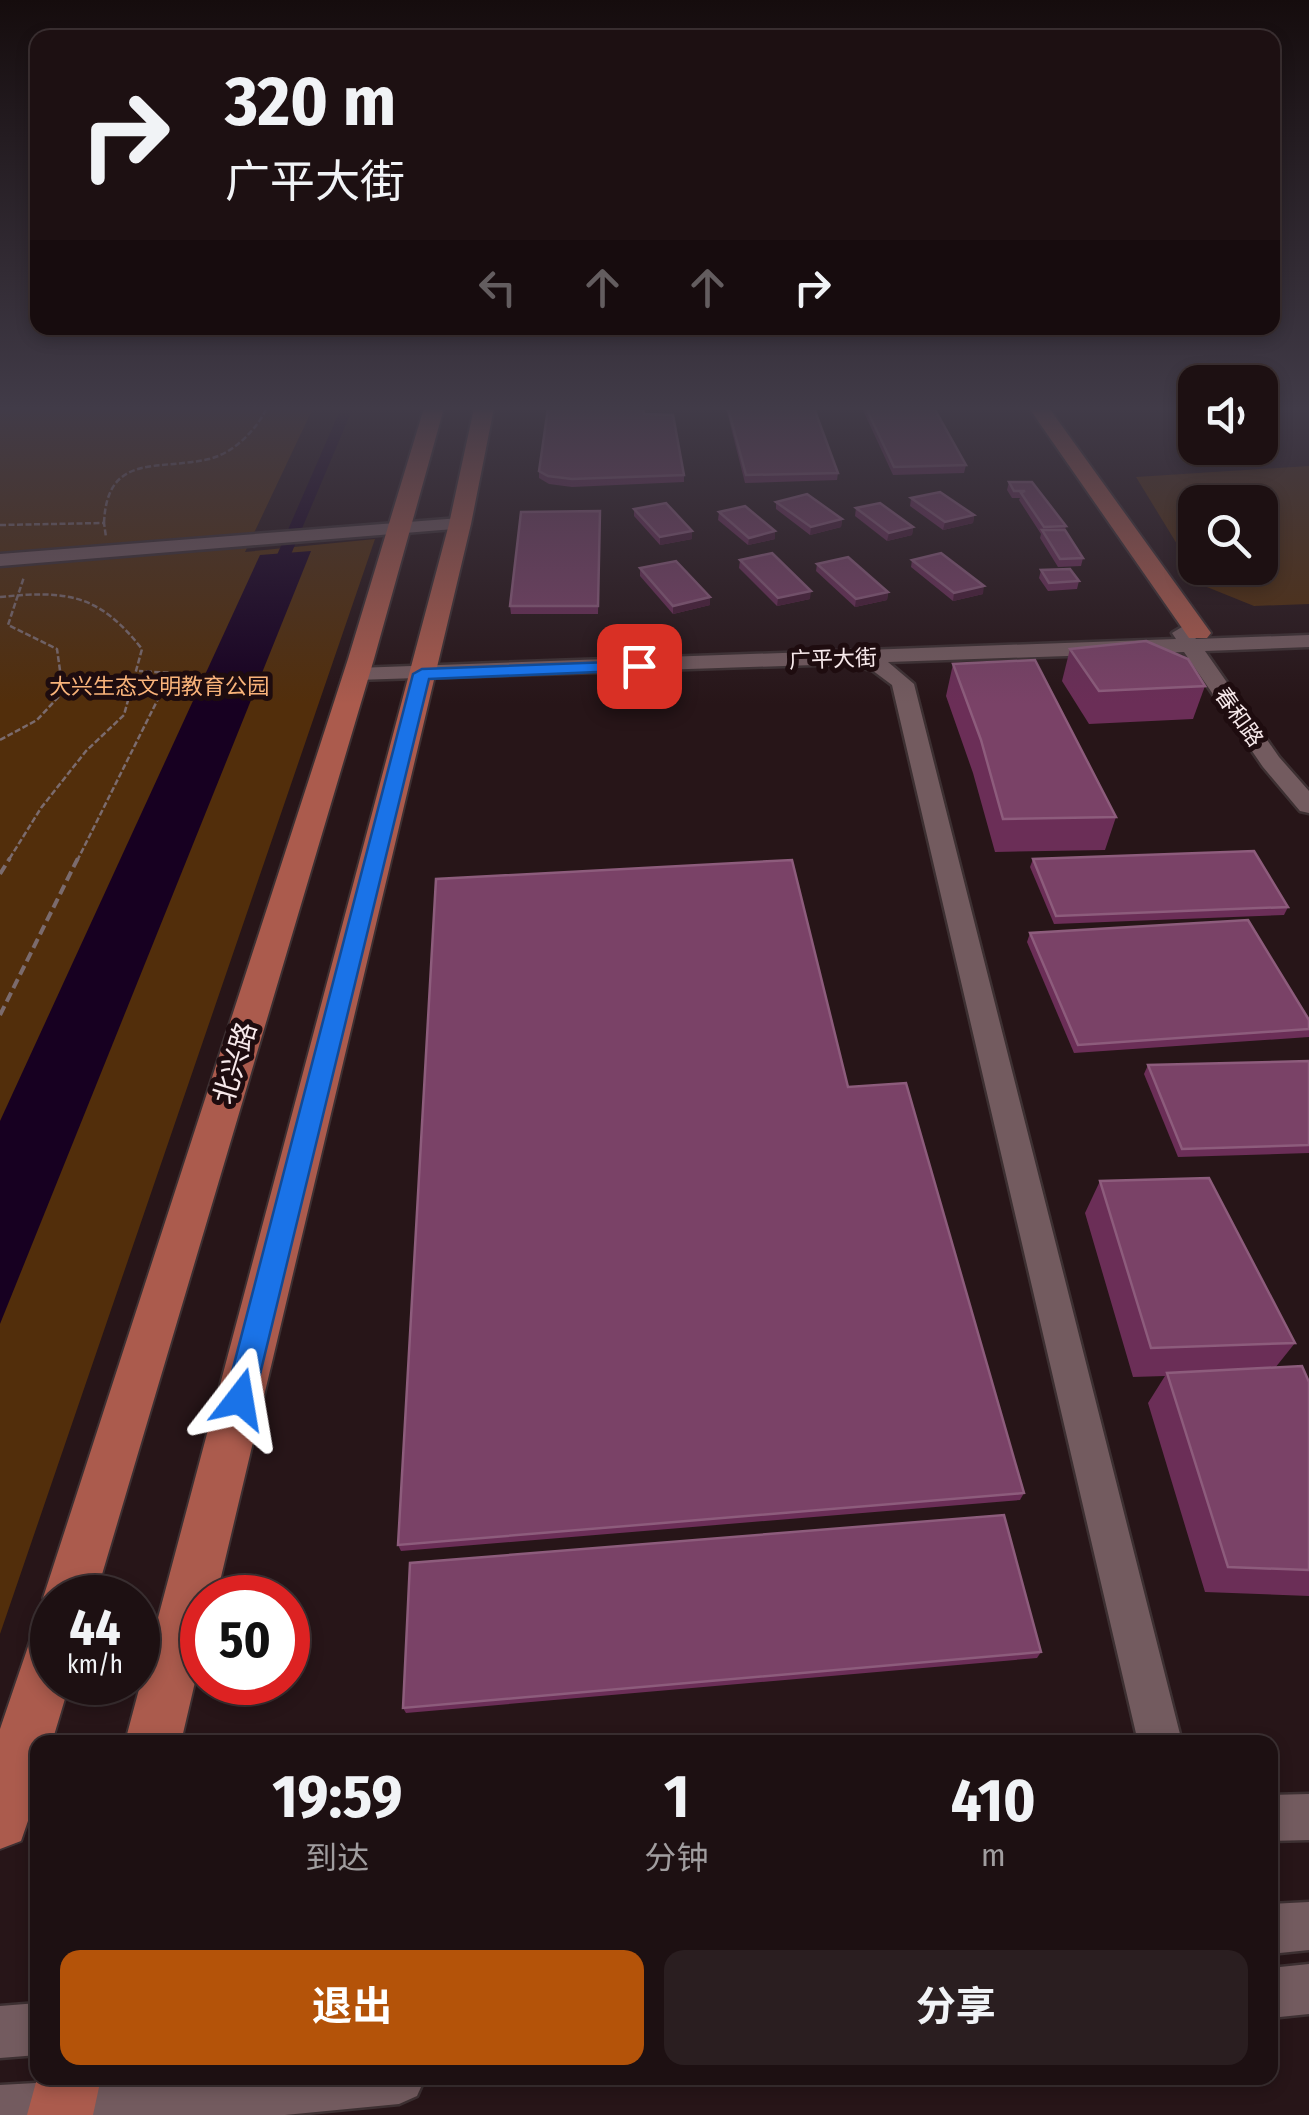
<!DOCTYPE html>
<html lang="zh">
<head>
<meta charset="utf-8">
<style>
  :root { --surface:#1d1012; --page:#2a1e20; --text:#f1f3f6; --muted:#a09d9f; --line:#3b3032; --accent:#b45309 }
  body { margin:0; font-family:"Fira Sans Condensed","Noto Sans SC",sans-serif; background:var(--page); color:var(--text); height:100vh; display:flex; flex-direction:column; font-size:38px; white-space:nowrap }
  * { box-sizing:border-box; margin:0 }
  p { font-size:32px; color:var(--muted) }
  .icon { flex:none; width:55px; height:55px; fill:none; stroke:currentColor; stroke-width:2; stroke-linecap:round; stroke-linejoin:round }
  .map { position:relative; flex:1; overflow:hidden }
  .details { position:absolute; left:30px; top:1735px; width:1248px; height:350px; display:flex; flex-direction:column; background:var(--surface); border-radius:20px; box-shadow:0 5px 15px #0003,0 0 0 2px var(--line) }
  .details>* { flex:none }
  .hud { position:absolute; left:30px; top:30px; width:1250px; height:305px; border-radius:20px; box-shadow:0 5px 15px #0003,0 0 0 2px var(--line); background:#1d1012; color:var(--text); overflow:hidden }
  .controls { position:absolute; left:1178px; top:365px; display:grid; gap:20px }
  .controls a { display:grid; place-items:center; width:100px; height:100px; border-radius:20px; background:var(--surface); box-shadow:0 5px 15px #0003,0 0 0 2px var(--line); font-size:50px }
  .speed { position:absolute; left:30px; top:1575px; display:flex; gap:20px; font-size:50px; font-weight:700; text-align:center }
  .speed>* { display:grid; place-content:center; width:130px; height:130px; border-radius:50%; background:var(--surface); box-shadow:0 5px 15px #0003,0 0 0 2px var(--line); line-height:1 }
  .speed small { font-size:25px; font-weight:400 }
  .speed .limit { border:15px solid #d22; background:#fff; color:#111 }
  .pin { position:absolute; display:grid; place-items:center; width:85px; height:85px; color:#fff; margin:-42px; border-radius:20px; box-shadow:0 5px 15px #0006 }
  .me { position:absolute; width:110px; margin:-55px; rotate:14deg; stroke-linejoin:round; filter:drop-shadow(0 0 8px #0008) }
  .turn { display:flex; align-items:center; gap:35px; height:210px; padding:0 30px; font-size:45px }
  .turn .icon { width:130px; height:130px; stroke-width:2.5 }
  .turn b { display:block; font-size:70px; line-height:85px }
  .lanes { display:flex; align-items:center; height:95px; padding:0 30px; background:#0003; justify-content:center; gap:50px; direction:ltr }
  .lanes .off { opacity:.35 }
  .eta { display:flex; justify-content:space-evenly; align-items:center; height:170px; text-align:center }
  .eta b { font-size:60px; font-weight:700; line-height:70px }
  .primary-button { display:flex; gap:20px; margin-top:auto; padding:20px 30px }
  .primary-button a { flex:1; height:115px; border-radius:20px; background:var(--accent); color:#fff; font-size:40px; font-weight:700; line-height:115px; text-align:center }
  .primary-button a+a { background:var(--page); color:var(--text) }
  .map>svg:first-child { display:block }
  .green { fill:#522e0b; fill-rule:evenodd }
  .water { fill:#170021 }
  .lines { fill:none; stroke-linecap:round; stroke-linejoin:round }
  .canal { fill:#170021; fill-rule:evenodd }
  .minor-casing { stroke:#3d3032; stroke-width:5 }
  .major-casing { stroke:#3d3032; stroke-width:4 }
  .path-far1 { stroke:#7b6b6d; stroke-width:2.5; stroke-dasharray:6 2.5; stroke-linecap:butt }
  .path { stroke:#7b6b6d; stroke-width:4; stroke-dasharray:10 5; stroke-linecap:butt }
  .minor { fill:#735b5f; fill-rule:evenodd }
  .major { fill:#ab5b4d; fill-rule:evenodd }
  .wall { fill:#6b2e57 }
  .shaded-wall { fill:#491c37 }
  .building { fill:#7a4267; stroke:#8d5c7c; stroke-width:2.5 }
  .route { fill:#1a73e8; stroke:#114b97; stroke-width:2.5 }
  .labels { text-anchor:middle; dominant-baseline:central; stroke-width:10; stroke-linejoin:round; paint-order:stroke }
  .far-street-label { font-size:22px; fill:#f7e9eb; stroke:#1e0c0f }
  .far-park-label { font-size:22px; fill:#f9b37a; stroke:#1e0c0f }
  .street-label { font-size:28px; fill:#f7e9eb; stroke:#1e0c0f }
</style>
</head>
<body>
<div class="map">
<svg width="1309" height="2115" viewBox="0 0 1309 2115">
  <rect width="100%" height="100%" fill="#271518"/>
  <g class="green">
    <path d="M0 408H313L245 552 375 539 0 1634Z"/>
    <path d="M1309 466V604L1254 606 1202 585 1136 477ZM1195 502H1260V568H1195Z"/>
  </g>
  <path class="water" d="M311 551 0 1324V1121L260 555Z"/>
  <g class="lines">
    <path class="canal" d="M341 408H353L281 578 269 581 267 578Z"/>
    <defs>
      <g id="minor">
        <path d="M460 518 469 524 466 528 0 566V554Z"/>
        <path d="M1182 627 1189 629 1196 639 1309 635V647L1205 651 1279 757 1309 791V813L1300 811 1263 767 1184 652 888 662 914 684 1182 1742H1138L892 685 872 670 843 664 356 680 345 674 356 668 1176 639 1172 633Z"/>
        <path d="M1309 1794V1840L1270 1841V1795Z"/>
        <path d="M1309 1902V1950L1270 1954V1904Z"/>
        <path d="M1309 1964V2014L1270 2018V1968Z"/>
        <path d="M38 2003V2055L0 2058V2006Z"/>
        <path d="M125 2078H425L417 2096 399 2104 285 2115H0V2085Z"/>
      </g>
      <g id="major">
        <path d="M424 408H444L374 659 95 1598H52V1617L43 1598 348 659Z"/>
        <path d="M474 408H494L471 524 216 1598H202V1652L181 1742H125L449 524Z"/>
        <path d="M1029 408H1049L1211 633 1207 638H1189Z"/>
        <path d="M52 1624V1682H70L52 1742H38V1792L21 1841 0 1849V1729L33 1632Z"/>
        <path d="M38 2075 101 2078 93 2115H27Z"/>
      </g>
    </defs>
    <use href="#minor" class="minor-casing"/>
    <use href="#major" class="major-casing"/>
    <g class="path-far1">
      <path d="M104 523C107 452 158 471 209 459 234 453 256 430 267 408"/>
      <path d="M0 525 104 523 106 537"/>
      <path d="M0 597C67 590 99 594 142 649L124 715 86 751 41 808 8 861"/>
      <path d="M0 740 37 720 63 692 57 649 8 625 24 577"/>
      <path d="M77 861 171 673 139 671"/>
    </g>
    <g class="path">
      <path d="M0 874 10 858"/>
      <path d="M0 1015 78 858"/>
    </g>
    <use href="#minor" class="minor"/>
    <use href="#major" class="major"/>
  </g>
  <g class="wall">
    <path d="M726 408H814L838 473 837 480 745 483Z"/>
    <path d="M862 408H934L966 465 964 473 893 475Z"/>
    <path d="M644 414 684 475V482L572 487 549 484 539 478V471Z"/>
    <path d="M1009 482H1032L1066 526 1065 530 1083 558 1081 566 1058 567 1040 538 1041 534 1019 500 1020 498H1012L1007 490Z"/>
    <path d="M911 498 974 515 973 523 943 530 910 506Z"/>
    <path d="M776 502 842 519 841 527 810 535 776 509Z"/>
    <path d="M856 508 913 527 912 535 887 541 855 516Z"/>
    <path d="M634 509 692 531V539L660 545 634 516Z"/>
    <path d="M600 511 598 614H511L510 606Z"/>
    <path d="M719 512 775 531V539L748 545 718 520Z"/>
    <path d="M740 560 810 599 777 606 739 568Z"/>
    <path d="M912 560 983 594 953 601 911 567Z"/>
    <path d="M817 564 888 592 887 600 855 607 816 571Z"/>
    <path d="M640 568 710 605 673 614 640 576Z"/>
    <path d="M1041 570 1079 581 1077 589 1048 591 1039 578Z"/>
    <path d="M1070 649 1205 686 1193 719 1089 724 1062 681Z"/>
    <path d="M953 664 1116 817 1105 850 995 852 973 773 946 696Z"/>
    <path d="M1033 859 1288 907 1284 915 1054 924 1030 867Z"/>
    <path d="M1030 933 1309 1020V1037L1074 1053 1027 942Z"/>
    <path d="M1309 1061V1153L1178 1157 1144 1074 1148 1065Z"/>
    <path d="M848 1087 1024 1493 1020 1500 401 1551 398 1545Z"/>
    <path d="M1100 1181 1295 1343 1275 1368 1309 1382V1596L1205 1592 1148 1403 1165 1376 1133 1377 1085 1213Z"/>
    <path d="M1041 1652 1037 1658 406 1713 403 1708Z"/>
  </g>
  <g class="shaded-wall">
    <path d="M974 515 973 523 943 530 945 522Z"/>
    <path d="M842 519 841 527 810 535 811 527Z"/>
    <path d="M913 527 912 535 887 541 889 533Z"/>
    <path d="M692 531V539L660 545V537Z"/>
    <path d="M775 531V539L748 545 749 538Z"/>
    <path d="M984 586 983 594 953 601 954 593Z"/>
    <path d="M811 591 810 599 777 606 778 598Z"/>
    <path d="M888 592 887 600 855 607 856 599Z"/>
    <path d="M710 597V605L673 614V606Z"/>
  </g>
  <g class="building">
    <path d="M548 408H643L644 414 673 415 684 475 572 479 548 476 539 471Z"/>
    <path d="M728 408H814L838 473 746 475Z"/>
    <path d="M866 408H934L966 465 894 467Z"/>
    <path d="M1009 482H1032L1066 526 1044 527 1021 493 1025 491H1014Z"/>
    <path d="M940 492 974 515 945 522 911 498Z"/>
    <path d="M807 494 842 519 811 527 776 502Z"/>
    <path d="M666 503 692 531 660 537 634 509Z"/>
    <path d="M880 503 913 527 889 533 856 508Z"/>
    <path d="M745 506 775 531 749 538 719 512Z"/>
    <path d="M600 511 598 606H510L521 512Z"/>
    <path d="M1042 530H1065L1083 558 1060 559Z"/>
    <path d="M772 553 811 591 778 598 740 560Z"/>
    <path d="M941 553 984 586 954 593 912 560Z"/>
    <path d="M848 557 888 592 856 599 817 564Z"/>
    <path d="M676 561 710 597 673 606 640 568Z"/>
    <path d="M1070 569 1079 581 1049 583 1041 570Z"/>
    <path d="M1146 641 1188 659 1205 686 1099 691 1070 649Z"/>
    <path d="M1035 660 1116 817 1003 819 981 740 953 664Z"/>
    <path d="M1254 851 1288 907 1056 916 1033 859Z"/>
    <path d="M792 860 848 1087 906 1083 1024 1493 398 1545 436 879Z"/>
    <path d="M1248 920 1309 1020V1029L1078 1045 1030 933Z"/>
    <path d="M1309 1061V1145L1182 1149 1148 1065Z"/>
    <path d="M1209 1178 1295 1343 1151 1348 1100 1181Z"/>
    <path d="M1302 1366 1309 1382V1570L1228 1567 1167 1373Z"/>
    <path d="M1004 1515 1041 1652 403 1708 410 1563Z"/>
  </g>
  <linearGradient id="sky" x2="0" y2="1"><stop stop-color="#150c0d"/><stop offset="0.58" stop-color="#413b48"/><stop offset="1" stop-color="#413b48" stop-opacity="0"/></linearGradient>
  <rect width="1309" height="704" fill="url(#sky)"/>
  <path class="route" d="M639 661 645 663V670L429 679 254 1399 250 1409 240 1412 229 1409 225 1399 413 674 422 669Z"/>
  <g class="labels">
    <g class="far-street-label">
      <text transform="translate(833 659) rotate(-2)">广平大街</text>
      <text transform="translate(1239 717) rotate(55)">春和路</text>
    </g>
    <g class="far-park-label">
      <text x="159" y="686">大兴生态文明教育公园</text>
    </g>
    <g class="street-label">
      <text transform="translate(235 1063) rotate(-73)">北兴路</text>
    </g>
  </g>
</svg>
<div class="controls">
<a><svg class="icon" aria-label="sound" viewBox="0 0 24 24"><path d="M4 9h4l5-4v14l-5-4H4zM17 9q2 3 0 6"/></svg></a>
<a><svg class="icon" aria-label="search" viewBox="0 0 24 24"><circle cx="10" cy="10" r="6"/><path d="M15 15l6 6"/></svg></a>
</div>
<div class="speed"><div>44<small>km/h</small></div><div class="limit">50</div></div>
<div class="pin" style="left:639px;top:666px;background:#d93025"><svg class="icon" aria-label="arrive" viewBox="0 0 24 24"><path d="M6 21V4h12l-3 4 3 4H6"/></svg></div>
<svg class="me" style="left:240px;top:1399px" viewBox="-20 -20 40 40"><path d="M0-17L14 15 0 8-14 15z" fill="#1a73e8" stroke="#fff" stroke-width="4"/></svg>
<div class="hud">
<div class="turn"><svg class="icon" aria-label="right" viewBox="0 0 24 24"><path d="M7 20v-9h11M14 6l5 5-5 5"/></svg><div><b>320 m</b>广平大街</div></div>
<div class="lanes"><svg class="icon off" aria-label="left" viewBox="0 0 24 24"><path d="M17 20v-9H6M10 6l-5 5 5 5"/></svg><svg class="icon off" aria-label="ahead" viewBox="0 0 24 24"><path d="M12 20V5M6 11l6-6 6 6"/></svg><svg class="icon off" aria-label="ahead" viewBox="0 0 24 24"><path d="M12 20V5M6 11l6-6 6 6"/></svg><svg class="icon" aria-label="right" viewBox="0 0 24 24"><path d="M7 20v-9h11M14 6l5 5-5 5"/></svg></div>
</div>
<section class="details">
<div class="eta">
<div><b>19:59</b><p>到达</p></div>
<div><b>1</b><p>分钟</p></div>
<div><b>410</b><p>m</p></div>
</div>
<div class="primary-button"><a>退出</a><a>分享</a></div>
</section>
</div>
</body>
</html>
